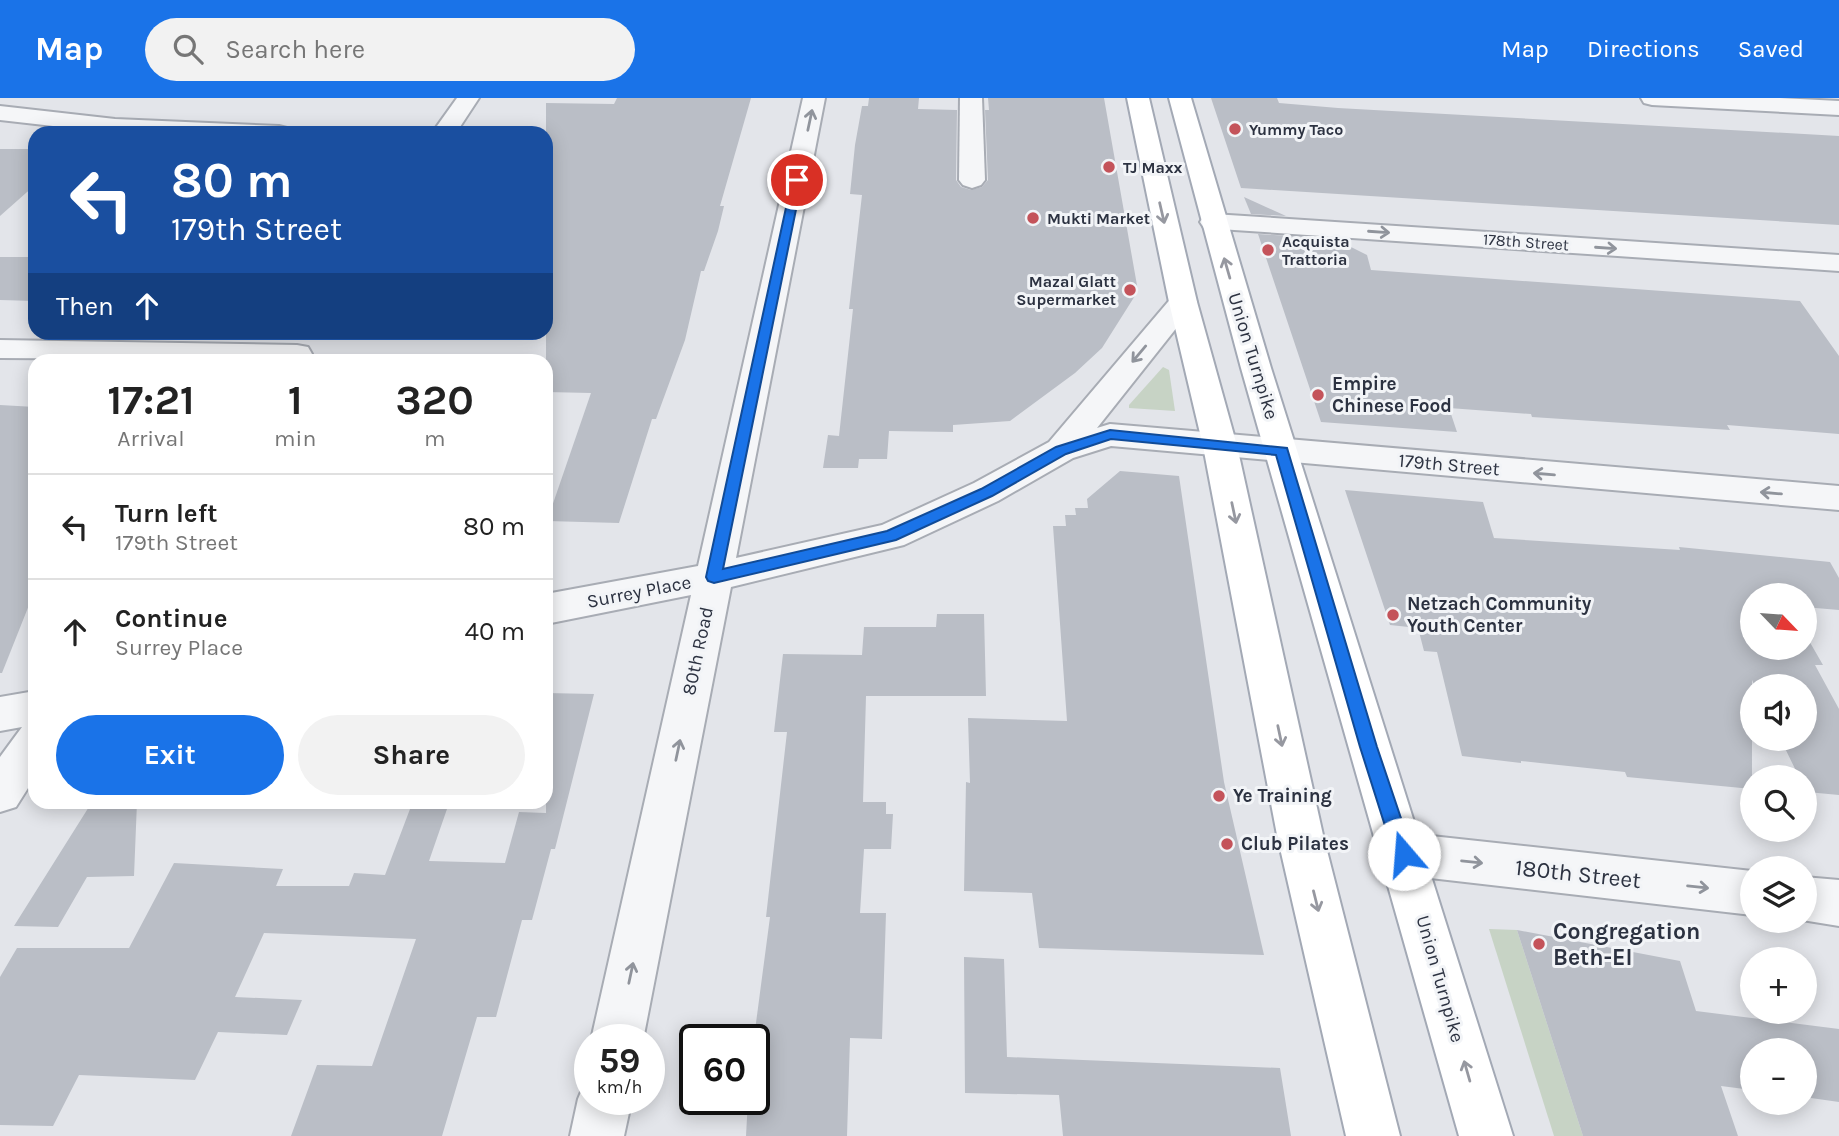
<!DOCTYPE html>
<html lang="en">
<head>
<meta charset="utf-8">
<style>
  :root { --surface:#fff; --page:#f2f2f2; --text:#222; --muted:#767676; --line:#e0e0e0; --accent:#1a73e8 }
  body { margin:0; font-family:Karla,sans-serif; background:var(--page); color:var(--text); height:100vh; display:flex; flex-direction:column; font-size:26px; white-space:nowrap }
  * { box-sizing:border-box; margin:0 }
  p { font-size:23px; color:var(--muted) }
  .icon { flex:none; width:38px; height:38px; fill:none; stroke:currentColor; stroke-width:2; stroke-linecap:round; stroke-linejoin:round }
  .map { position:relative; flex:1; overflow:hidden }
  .sheet { position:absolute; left:28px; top:256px; width:525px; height:455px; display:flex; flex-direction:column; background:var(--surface); border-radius:21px; box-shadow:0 4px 18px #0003 }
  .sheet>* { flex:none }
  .guide { position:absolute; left:28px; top:28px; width:525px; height:214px; border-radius:21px; box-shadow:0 4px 18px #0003; background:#1a4fa0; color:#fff; overflow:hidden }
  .needle { width:46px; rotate:115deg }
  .tools { position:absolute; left:1740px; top:485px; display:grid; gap:14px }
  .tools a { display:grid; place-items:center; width:77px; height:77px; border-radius:50%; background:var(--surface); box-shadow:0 4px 18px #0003; font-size:35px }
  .speed { position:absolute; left:574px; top:926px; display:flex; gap:14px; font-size:35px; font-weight:700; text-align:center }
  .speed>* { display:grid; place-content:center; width:91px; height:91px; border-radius:50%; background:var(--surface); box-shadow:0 4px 18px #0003; line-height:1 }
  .speed small { font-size:18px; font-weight:400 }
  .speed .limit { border:4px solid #111; border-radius:10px; background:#fff; color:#111 }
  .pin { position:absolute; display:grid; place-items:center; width:60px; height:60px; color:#fff; margin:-30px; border:4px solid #fff; border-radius:50%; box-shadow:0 2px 7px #0007 }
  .me { position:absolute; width:77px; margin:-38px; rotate:342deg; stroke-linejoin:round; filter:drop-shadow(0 0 5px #0008) }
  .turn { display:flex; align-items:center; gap:24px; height:147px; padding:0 28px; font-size:32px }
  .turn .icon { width:91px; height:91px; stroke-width:2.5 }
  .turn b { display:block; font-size:49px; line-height:60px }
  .then { display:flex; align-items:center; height:66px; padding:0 28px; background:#0003; gap:14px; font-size:26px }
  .eta { display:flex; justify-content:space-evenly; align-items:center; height:119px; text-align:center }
  .eta b { font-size:42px; font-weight:700; line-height:49px }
  .primary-button { display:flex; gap:14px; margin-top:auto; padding:14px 28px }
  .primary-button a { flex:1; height:80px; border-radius:42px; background:var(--accent); color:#fff; font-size:28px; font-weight:700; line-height:80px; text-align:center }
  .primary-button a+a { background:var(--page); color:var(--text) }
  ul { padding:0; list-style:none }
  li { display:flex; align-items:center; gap:21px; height:105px; padding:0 28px; border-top:2px solid var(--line) }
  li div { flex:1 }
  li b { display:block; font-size:26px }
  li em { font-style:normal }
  header { display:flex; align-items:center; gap:42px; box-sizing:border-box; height:98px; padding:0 35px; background:var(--accent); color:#fff }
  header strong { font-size:33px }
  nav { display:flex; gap:38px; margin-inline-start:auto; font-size:24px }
  .search { width:490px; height:63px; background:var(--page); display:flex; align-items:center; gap:18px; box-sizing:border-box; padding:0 24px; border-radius:38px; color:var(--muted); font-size:26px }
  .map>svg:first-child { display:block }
  .green { fill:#c7d3c5 }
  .building { fill:#babec6 }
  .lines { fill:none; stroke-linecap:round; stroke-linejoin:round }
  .minor-casing { stroke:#a8acb4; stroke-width:4 }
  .major-casing { stroke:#a3a9b5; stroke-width:4 }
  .minor { fill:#f5f6f8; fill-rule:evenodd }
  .major { fill:#fff; fill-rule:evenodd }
  .oneway { stroke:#90949c }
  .oneway2 { stroke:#9698a0 }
  .route { fill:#1a73e8; stroke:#114b97; stroke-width:2 }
  .poi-dot { fill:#c4535a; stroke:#f2f4f7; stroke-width:2.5 }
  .labels { text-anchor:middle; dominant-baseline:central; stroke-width:6; stroke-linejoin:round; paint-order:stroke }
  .far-poi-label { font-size:16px; font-weight:bold; fill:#2c3241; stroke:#f2f4f7; text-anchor:start }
  .far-street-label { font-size:16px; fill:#2c3241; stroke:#f2f4f7 }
  .street-label { font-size:19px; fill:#2c3241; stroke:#f2f4f7 }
  .poi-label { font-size:19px; font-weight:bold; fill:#2c3241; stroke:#f2f4f7; text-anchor:start }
  .near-street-label { font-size:23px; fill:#2c3241; stroke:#f2f4f7 }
  .near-poi-label { font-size:23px; font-weight:bold; fill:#2c3241; stroke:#f2f4f7; text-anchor:start }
</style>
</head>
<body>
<header>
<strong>Map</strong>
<div class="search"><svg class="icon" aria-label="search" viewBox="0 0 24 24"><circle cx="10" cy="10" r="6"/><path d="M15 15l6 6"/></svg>Search here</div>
<nav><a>Map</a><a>Directions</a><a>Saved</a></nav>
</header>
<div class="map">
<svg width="1839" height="1038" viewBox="0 0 1839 1038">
  <rect width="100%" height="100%" fill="#e3e5ea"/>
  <g class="green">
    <path d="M1163 269 1169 272 1175 313 1129 310V307Z"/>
    <path d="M1489 831 1517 832 1583 1038H1554Z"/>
  </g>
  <g class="building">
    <path d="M617 0H751L720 108H724L718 133 704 173H701L685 242 656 321H652L619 425 547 423 591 295 546 294V5L614 6Z"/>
    <path d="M869 0H919L918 11 957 12 956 82 961 89 971 92 982 89 988 82 985 12H989L988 0H1104L1138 193 1102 250 1075 275 1010 323 953 327V334L889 333 887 361H859L858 370H823L828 337 839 338 853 211H849L862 97 850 96 855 47 862 8H868Z"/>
    <path d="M1211 0H1277L1279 5 1338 10 1839 38V127L1241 90Z"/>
    <path d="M0 51H35V87L0 118Z"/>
    <path d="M1244 99 1286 118 1251 116Z"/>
    <path d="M1258 136 1335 141 1367 157 1371 172 1800 203 1839 258V336L1727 327 1730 332 1532 319 1531 316 1449 310 1457 334 1321 324Z"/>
    <path d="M0 159H35V203L0 202Z"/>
    <path d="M0 307 35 309V492L2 575H0Z"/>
    <path d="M1120 373 1179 378 1224 684 1264 857 1039 850 1032 795 964 793 966 684 970 685 968 620 1067 623 1053 428H1066L1065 417H1076L1075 410H1088L1087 401Z"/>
    <path d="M1345 392 1483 404 1494 440 1680 452 1679 449 1830 464 1839 480V512L1804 509V497H1752V550H1804V534L1823 567H1815L1839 611V697L1807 694 1804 679H1799L1780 640H1804V588H1755L1752 582V691L1627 679 1625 674 1521 663V665L1462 658 1437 554 1424 553 1418 530 1390 527Z"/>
    <path d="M937 516H984L986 598H866L863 704H886V716H893L891 751H864L860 815H886L882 941 850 940 847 1038H746L748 1001H754V940L770 819H766L787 634H774L783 556 862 557 864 529H936Z"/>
    <path d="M546 595 594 596 555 751H551L532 822H522L496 919H477L442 1038H291L317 967 372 968 416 841 264 835 235 899 302 902 287 937 218 934 195 982 79 977 53 1028 0 1027V879L17 850H129L174 765 283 771 276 788H349L354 775 385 777 410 711H447L429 763 505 765 519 714 546 715Z"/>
    <path d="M92 704H137L134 778 87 779 58 829 14 828Z"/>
    <path d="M1517 832 1680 863 1696 913 1839 931V1004L1804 999V952H1752V992L1721 988 1738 1038H1583Z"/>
    <path d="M964 859 1004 861 1007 959 1280 970 1291 1038H1063L1059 997 965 995Z"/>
  </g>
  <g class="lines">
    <defs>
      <g id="minor">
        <path d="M457 0H479L456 35H432Z"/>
        <path d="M803 0H825L736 460 882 427 974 385 1049 344 1173 198 1183 195 1193 198 1197 204 1097 330 1110 326 1839 388V412L1111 348 1073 360 998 403 904 447 731 489 643 942H591L691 497 546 526V496L698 468Z"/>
        <path d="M960 0H982L985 82 981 87 972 90 963 87 959 82Z"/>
        <path d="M1641 0H1780L1839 3V17L1652 7 1644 5Z"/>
        <path d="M0 8 115 21 279 28 287 30 291 35H115L0 22Z"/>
        <path d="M1213 116 1839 157V173L1204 130 1200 124 1204 118Z"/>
        <path d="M0 242 297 247 308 249 312 256 308 262 0 260Z"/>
        <path d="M35 593V679L16 709 0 714V659L22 629 0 633V599Z"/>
        <path d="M1404 735 1752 773V817L1404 777 1388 771 1381 756 1388 741Z"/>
        <path d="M1804 779 1839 782V828L1802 822H1804Z"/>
        <path d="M590 981V1001H632L624 1038H570L578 1001 586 982Z"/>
      </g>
      <g id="major">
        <path d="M1127 0H1149L1197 204 1237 348 1323 737 1400 1038H1346L1277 737 1203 348 1169 204Z"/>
        <path d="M1169 0H1191L1271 270 1513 1038H1459L1241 270Z"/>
      </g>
    </defs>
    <use href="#minor" class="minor-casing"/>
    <use href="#major" class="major-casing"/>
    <use href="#minor" class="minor"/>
    <use href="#major" class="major"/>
  </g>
  <defs><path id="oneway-shaft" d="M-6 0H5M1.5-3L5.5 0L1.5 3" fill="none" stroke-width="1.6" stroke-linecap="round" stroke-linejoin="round" transform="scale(1.75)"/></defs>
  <g class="oneway">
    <use href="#oneway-shaft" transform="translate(810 22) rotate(-78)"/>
    <use href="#oneway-shaft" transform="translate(1379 134) rotate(4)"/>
    <use href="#oneway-shaft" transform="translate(1606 150) rotate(4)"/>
    <use href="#oneway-shaft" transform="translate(1139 256) rotate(130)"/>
    <use href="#oneway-shaft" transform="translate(1544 376) rotate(-175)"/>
    <use href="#oneway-shaft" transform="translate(1771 395) rotate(-175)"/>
    <use href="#oneway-shaft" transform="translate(678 652) rotate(-78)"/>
    <use href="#oneway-shaft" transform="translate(1472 764) rotate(6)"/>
    <use href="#oneway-shaft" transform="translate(1698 789) rotate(6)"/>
    <use href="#oneway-shaft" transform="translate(631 875) rotate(-78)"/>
  </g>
  <g class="oneway2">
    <use href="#oneway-shaft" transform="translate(1162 115) rotate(77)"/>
    <use href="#oneway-shaft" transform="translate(1227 170) rotate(-106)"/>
    <use href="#oneway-shaft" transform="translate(1234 415) rotate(78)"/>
    <use href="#oneway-shaft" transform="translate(1280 638) rotate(78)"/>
    <use href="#oneway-shaft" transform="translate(1316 803) rotate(76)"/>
    <use href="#oneway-shaft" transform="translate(1467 973) rotate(-106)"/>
  </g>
  <path class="route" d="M797 79 802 82 723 471 887 433 981 391 1056 349 1110 332 1287 350 1377 649 1413 756 1410 762 1404 765 1397 762 1394 756 1360 649 1276 357 1111 341 1066 356 992 398 896 442 714 485 708 483 706 479 792 82Z"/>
  <g class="poi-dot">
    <circle cx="1235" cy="31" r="7"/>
    <circle cx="1109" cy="69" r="7"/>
    <circle cx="1033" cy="120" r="7"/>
    <circle cx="1268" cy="152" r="7"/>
    <circle cx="1130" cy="192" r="7"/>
    <circle cx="1318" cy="297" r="7"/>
    <circle cx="1393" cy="517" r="7"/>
    <circle cx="1219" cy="698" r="7"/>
    <circle cx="1227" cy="746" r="7"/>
    <circle cx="1539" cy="846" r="7"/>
  </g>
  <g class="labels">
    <g class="far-poi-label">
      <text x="1249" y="31">Yummy Taco</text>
      <text x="1123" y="69">TJ Maxx</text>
      <text x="1047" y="120">Mukti Market</text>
      <text x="1282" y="143">Acquista<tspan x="1282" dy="18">Trattoria</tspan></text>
      <text x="1116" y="183" text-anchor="end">Mazal Glatt<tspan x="1116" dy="18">Supermarket</tspan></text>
    </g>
    <g class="far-street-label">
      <text transform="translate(1526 144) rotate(4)">178th Street</text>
    </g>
    <g class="street-label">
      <text transform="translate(1253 258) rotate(73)">Union Turnpike</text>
      <text transform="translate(1449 367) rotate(5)">179th Street</text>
      <text transform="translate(639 494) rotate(-11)">Surrey Place</text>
      <text transform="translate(698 553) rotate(-78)">80th Road</text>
      <text transform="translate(1440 881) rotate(74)">Union Turnpike</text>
    </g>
    <g class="poi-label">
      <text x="1332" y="286">Empire<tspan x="1332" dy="22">Chinese Food</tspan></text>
      <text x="1407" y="506">Netzach Community<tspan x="1407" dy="22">Youth Center</tspan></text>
      <text x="1233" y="698">Ye Training</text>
      <text x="1241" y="746">Club Pilates</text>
    </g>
    <g class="near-street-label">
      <text transform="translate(1578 776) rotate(6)">180th Street</text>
    </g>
    <g class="near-poi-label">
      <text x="1553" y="833">Congregation<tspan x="1553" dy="26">Beth-El</tspan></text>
    </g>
  </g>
</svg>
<div class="tools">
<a><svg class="needle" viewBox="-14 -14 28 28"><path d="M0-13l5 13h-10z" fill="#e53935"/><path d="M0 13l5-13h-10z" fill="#767676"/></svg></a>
<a><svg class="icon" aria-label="sound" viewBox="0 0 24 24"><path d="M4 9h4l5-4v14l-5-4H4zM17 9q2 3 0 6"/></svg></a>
<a><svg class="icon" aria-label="search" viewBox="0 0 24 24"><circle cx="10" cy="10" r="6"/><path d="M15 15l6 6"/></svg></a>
<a><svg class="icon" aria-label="layers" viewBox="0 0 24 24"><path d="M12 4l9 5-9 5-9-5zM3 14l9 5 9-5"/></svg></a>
<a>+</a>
<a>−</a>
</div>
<div class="speed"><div>59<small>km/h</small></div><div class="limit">60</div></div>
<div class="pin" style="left:797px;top:82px;background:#d93025"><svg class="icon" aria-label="arrive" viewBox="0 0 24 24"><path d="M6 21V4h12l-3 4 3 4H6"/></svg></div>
<svg class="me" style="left:1404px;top:756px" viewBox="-20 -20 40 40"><circle r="19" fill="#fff"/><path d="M0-13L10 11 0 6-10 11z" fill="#1a73e8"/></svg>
<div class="guide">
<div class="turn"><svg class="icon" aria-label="left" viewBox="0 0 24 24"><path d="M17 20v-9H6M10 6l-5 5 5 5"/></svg><div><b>80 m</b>179th Street</div></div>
<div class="then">Then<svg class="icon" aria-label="ahead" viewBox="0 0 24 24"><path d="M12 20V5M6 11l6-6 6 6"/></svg></div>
</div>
<section class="sheet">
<div class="eta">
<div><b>17:21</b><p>Arrival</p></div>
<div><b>1</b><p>min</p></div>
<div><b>320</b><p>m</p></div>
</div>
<ul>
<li><svg class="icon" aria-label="left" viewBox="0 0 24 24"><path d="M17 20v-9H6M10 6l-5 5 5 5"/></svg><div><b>Turn left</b><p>179th Street</p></div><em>80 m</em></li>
<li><svg class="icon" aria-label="ahead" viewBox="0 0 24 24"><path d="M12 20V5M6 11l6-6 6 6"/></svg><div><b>Continue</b><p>Surrey Place</p></div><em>40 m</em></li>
</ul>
<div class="primary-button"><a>Exit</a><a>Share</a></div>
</section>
</div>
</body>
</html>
